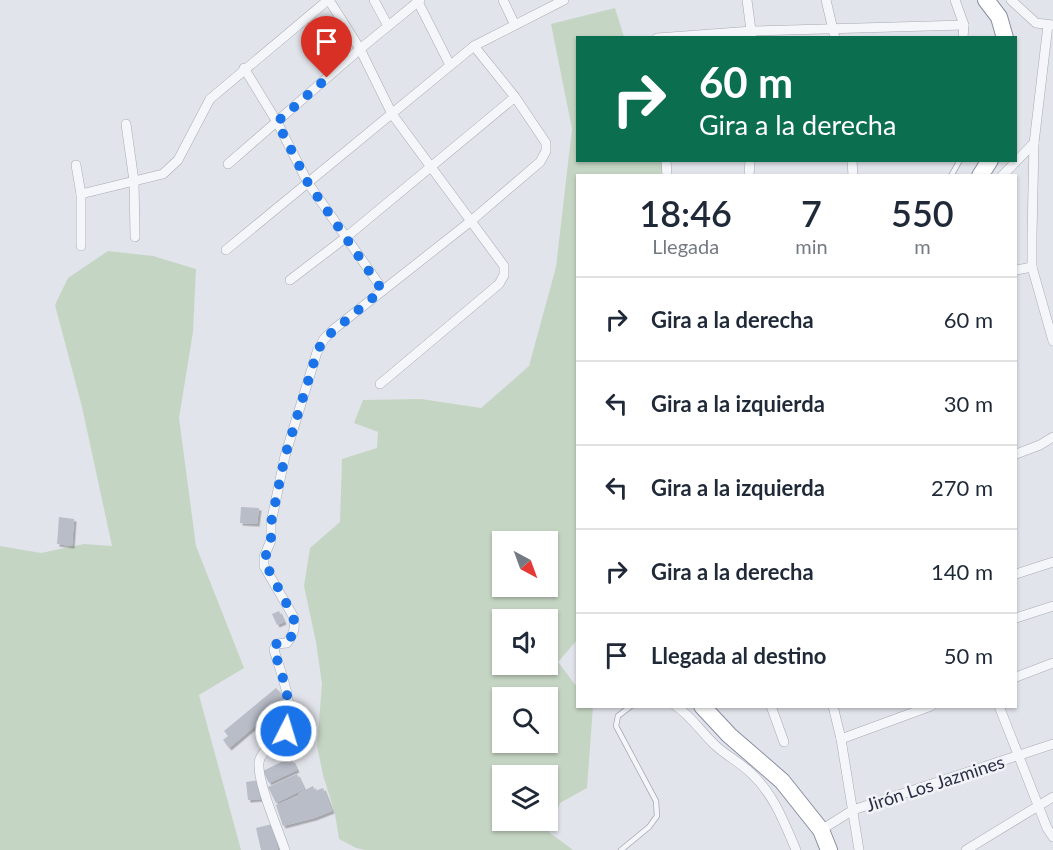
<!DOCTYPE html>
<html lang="es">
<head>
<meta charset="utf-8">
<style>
  :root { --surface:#fff; --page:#f6f6f7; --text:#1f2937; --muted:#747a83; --line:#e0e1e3 }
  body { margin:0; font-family:Lato,sans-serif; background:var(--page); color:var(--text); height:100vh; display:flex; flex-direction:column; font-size:22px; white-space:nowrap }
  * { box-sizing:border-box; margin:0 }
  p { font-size:20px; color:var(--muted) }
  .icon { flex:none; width:33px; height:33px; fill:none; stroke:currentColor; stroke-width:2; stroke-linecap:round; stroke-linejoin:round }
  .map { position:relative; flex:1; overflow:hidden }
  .drawer { position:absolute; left:576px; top:174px; width:441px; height:534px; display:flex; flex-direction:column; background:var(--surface); border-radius:0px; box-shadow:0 2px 4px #0004 }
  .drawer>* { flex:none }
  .top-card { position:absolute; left:576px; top:36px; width:441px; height:126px; border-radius:0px; box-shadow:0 2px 4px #0004; background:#0b6e4f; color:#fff; overflow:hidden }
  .needle { width:39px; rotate:139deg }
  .buttons { position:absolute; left:492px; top:531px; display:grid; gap:12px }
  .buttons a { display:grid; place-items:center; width:66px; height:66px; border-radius:0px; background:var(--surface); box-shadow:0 2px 4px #0004; font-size:30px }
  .pin { position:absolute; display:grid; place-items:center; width:51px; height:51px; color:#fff; margin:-62px -26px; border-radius:50% 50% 50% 0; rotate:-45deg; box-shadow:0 0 6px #0007 }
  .pin .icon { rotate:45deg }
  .me { position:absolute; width:66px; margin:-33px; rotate:5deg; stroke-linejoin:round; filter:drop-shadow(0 0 4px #0008) }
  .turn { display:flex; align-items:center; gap:21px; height:126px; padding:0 24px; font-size:27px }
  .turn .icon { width:78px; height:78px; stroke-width:2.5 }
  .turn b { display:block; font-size:42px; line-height:51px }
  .eta { display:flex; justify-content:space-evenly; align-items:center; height:102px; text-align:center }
  .eta b { font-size:36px; font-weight:600; line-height:42px }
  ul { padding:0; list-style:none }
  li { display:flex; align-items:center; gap:18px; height:84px; padding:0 24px; border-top:2px solid var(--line) }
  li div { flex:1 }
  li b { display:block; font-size:22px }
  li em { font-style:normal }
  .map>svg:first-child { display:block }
  .green { fill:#c5d5c3; fill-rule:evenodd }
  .building { fill:#b9bdc8; filter:url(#shadow) }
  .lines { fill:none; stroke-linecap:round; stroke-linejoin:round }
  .lane-casing { stroke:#a7aab5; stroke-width:6 }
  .street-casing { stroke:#a7aab5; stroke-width:10 }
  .highway-casing { stroke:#898fa2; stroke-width:18 }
  .lane { stroke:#f5f6f9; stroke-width:4.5 }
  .street { stroke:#f5f6f9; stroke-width:9 }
  .highway { stroke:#fff; stroke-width:16 }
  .route { stroke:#1a73e8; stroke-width:10; stroke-dasharray:0 18 }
  .labels { text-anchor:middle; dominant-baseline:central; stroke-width:5; stroke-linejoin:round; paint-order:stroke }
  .street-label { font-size:18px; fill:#292f43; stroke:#f2f3f8 }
</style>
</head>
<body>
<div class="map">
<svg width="1053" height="850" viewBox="0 0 1053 850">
  <defs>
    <filter id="shadow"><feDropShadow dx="2.5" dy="2.5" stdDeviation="0" flood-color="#0004"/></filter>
  </defs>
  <rect width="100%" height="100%" fill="#e2e4eb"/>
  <g class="green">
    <path d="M615 8 624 37 578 38V160H663L666 163 661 175 578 176V639L558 662 577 687 578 706 593 707 587 788 560 803 549 832 573 850H365L356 848 339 839 335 814 323 775 317 746 322 684 316 642 304 586 310 548 340 522 342 459 377 448 378 432 354 423 363 400 421 399 481 408 529 366 556 267 572 129 551 24ZM502 542H548V586H502ZM502 620H548V664H502ZM502 698H548V742H502ZM502 776H548V820H502Z"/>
    <path d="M108 251 153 256 196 269 193 332 179 418 196 546 244 668 199 695 241 850H0V546L41 553 84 544 112 546 82 407 55 305 68 278Z"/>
  </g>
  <g class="building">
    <path d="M241 507 259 508 257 524 240 523Z"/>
    <path d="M59 517 74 519 72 546 57 544Z"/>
    <path d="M279 611 284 622 277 625 272 614Z"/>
    <path d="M276 688 286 700 229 748 223 740 228 736 224 731Z"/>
    <path d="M292 732 304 739 300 746 288 738Z"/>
    <path d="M287 759 289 761 292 760 297 770 269 783 263 771Z"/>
    <path d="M297 774 304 789 276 803 268 787Z"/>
    <path d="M259 780 261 799 248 800 246 782Z"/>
    <path d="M313 786 315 791 323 788 332 811 314 818 283 826 276 805 298 796 299 793Z"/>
    <path d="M272 824 278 850H261L256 828Z"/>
  </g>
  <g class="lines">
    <defs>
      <g id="lane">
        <path d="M951 176 960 160"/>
        <path d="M621 850 649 827 657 816 656 801 616 726 618 716 631 706"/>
      </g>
      <g id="street">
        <path d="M329 0 360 49 392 114 504 266V275L499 284 380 384"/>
        <path d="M374 0 388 26"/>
        <path d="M417 0 450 65"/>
        <path d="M503 0 515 25"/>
        <path d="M747 0 752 38"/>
        <path d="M826 0 835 38"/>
        <path d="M955 0 964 25 963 38"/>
        <path d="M1011 0 1036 23 1053 25"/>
        <path d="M1048 25 1034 143 1032 235V267L1053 341"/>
        <path d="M657 38 752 31 964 25"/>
        <path d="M244 68 277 122 308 183 383 290"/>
        <path d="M126 124 134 181 135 237"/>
        <path d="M666 160 667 176"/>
        <path d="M852 160 853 176"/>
        <path d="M228 164 360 49 420 0"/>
        <path d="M76 165 81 194V246"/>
        <path d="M749 176 750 160"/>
        <path d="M1002 176 1034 143"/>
        <path d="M81 194 163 174 178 160 210 99 328 0"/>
        <path d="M226 250 474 46 564 0"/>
        <path d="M1016 270 1032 267"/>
        <path d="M290 280 345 238 515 97"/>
        <path d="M1016 454 1040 445 1053 437"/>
        <path d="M1016 574 1053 562"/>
        <path d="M1016 618 1053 606"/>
        <path d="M1016 677 1053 663"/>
        <path d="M676 706C692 717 702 733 716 746 727 756 741 763 752 774 774 795 784 822 796 850"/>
        <path d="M771 706 784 742"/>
        <path d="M833 706 841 739 859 850"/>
        <path d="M999 706 1047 828 1053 837"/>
        <path d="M841 739 931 706"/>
        <path d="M821 830 853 810 1053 744"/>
        <path d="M285 850C278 829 257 782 259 762 262 748 279 742 286 731 297 712 280 670 274 650L276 644 287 643C294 633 296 628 293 616L264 566V557L271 540V523L285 456 317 352 324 339 334 329 471 221 540 162 546 151V143L515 97 474 46"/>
        <path d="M966 850 1053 797"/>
      </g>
      <g id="highway">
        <path d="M986 0 999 17 1005 38"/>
        <path d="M980 176 990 160"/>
        <path d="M702 706 729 735 782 781 821 830 829 850"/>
      </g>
    </defs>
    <use href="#lane" class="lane-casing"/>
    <use href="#street" class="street-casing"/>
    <use href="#highway" class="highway-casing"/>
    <use href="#lane" class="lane"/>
    <use href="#street" class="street"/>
    <use href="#highway" class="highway"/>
  </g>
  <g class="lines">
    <path class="route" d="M286 731C294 704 282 676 274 650L276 644 287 643C294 633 296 628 293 616L264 561 271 540V523L285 456 317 352 324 339 382 290 308 183 277 122 327 78"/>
  </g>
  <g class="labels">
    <g class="street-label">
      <text transform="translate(935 783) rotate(-18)">Jirón Los Jazmines</text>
    </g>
  </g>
</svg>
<div class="buttons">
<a><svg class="needle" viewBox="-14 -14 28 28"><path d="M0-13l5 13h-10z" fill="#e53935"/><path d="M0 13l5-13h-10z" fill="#747a83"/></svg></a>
<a><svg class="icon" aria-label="sound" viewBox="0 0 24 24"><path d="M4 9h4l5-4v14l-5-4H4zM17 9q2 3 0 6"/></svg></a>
<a><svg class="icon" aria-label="search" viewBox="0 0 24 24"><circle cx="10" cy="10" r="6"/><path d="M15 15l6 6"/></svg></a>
<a><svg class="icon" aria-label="layers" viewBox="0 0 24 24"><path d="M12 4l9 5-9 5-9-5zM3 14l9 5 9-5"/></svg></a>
</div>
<div class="pin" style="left:327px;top:78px;background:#d93025"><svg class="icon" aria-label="arrive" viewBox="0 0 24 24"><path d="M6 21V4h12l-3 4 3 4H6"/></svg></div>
<svg class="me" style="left:286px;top:731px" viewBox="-20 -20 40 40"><circle r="17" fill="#1a73e8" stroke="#fff" stroke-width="3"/><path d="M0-11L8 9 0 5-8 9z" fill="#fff"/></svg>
<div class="top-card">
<div class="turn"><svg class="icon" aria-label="right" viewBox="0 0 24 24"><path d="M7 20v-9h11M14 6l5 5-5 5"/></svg><div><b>60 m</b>Gira a la derecha</div></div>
</div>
<section class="drawer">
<div class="eta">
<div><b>18:46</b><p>Llegada</p></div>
<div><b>7</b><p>min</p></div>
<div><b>550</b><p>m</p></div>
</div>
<ul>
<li><svg class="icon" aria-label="right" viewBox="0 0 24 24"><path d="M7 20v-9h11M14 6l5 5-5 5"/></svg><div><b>Gira a la derecha</b></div><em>60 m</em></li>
<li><svg class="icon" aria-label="left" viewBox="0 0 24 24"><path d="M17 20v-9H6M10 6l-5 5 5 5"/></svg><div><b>Gira a la izquierda</b></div><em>30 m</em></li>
<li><svg class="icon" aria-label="left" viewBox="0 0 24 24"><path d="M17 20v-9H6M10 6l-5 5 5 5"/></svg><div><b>Gira a la izquierda</b></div><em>270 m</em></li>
<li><svg class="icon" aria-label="right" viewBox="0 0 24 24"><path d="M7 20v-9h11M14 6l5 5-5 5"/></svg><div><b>Gira a la derecha</b></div><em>140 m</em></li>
<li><svg class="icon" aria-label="arrive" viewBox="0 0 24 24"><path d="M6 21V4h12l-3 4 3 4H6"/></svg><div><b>Llegada al destino</b></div><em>50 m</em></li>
</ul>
</section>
</div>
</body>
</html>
